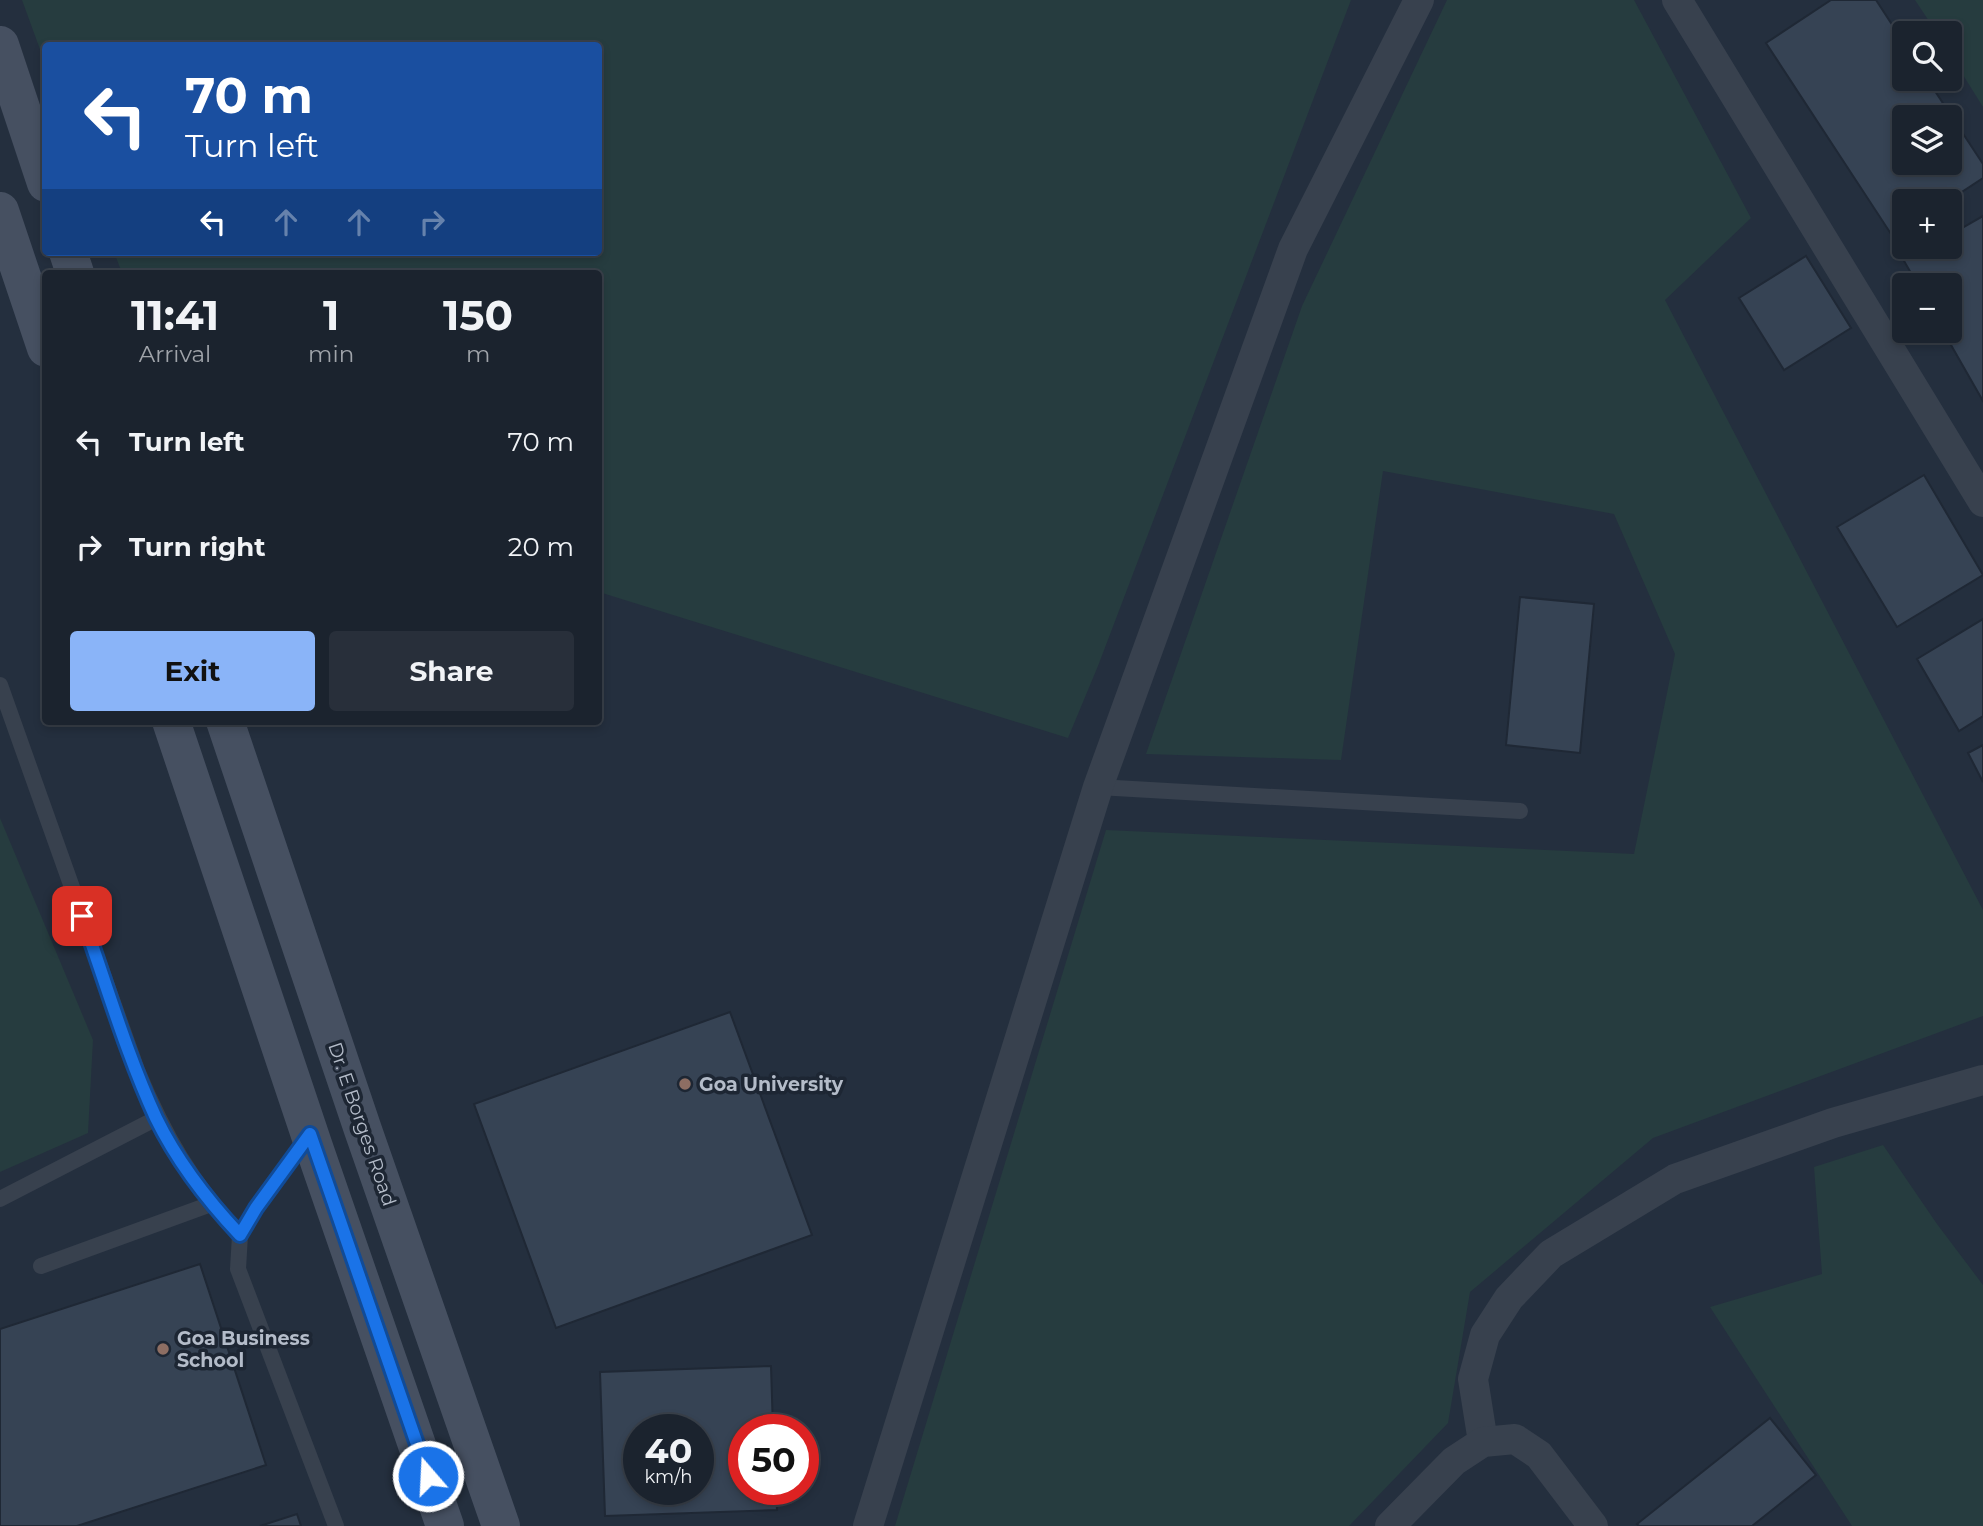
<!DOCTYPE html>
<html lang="en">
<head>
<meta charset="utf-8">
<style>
  :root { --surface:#1b232e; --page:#282f3a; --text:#f1f3f6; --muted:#a0a4aa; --line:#39404a; --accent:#8ab4f8 }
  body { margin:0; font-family:Montserrat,sans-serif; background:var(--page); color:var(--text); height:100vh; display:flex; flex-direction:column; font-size:26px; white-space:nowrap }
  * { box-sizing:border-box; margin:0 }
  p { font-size:23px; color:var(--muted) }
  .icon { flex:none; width:38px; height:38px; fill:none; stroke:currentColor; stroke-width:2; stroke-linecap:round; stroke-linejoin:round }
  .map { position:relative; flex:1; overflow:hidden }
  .drawer { position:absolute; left:42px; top:270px; width:560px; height:455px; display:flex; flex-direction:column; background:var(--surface); border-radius:7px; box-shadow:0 4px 10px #0003,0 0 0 2px var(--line) }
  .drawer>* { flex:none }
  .banner { position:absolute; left:42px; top:42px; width:560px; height:214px; border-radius:7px; box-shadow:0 4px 10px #0003,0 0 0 2px var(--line); background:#1a4fa0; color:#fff; overflow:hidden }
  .tools { position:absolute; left:1892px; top:21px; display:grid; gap:14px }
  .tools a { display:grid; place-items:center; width:70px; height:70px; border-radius:7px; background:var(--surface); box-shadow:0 4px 10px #0003,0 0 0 2px var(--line); font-size:35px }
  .speed { position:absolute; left:623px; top:1414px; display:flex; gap:14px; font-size:35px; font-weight:700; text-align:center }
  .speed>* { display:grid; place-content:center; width:91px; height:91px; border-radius:50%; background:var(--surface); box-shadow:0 4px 10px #0003,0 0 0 2px var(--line); line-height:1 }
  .speed small { font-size:18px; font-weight:400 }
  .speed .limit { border:10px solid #d22; background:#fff; color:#111 }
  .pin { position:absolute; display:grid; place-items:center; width:60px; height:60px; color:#fff; margin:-30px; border-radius:14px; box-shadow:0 4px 10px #0006 }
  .me { position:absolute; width:77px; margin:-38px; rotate:341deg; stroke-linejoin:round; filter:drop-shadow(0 0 5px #0008) }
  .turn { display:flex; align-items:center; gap:24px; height:147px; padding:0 28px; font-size:32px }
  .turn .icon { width:91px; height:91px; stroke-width:2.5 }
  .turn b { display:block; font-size:49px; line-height:60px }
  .lanes { display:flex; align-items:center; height:66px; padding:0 28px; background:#0003; justify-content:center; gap:35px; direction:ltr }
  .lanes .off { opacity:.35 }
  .eta { display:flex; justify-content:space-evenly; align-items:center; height:119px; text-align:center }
  .eta b { font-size:42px; font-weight:700; line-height:49px }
  .action { display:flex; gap:14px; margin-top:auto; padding:14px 28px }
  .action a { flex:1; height:80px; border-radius:7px; background:var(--accent); color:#111; font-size:28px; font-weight:700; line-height:80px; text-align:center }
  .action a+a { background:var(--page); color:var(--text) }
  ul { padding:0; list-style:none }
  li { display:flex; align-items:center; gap:21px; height:105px; padding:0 28px }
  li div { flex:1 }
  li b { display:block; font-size:26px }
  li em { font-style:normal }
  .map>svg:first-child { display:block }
  .green { fill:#263c3f }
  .building { fill:#364354; stroke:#1f2835; stroke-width:2; fill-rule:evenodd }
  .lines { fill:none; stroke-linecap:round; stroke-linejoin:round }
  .service { stroke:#38414e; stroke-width:16 }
  .minor { stroke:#38414e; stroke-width:30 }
  .secondary { stroke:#465061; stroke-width:38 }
  .route-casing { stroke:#114b97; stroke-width:18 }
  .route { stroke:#1a73e8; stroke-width:12 }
  .education-dot { fill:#8d6e63; stroke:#1d2633; stroke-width:2.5 }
  .labels { text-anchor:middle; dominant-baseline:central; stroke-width:7; stroke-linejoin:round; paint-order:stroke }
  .poi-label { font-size:19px; font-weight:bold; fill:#b4bcc9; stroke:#1d2633; text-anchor:start }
  .street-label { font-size:19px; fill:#b4bcc9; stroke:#1d2633 }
</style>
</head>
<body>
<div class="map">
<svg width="1983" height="1526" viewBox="0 0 1983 1526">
  <rect width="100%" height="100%" fill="#242f3e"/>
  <g class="green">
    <path d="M22 0H1351L1098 666 1068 738 599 592 598 273H122L114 252H598V46H46L45 63Z"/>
    <path d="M1447 0H1634L1751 218 1665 300 1983 910V1016L1653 1138 1470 1292 1448 1423 1349 1526H895L1106 830 1634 854 1675 654 1614 514 1383 471 1341 760 1146 754 1302 306Z"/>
    <path d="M1915 0H1983V107L1950 54V33H1937Z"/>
    <path d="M0 818 93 1040 88 1133 0 1172Z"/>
    <path d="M1883 1145 1937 1224 1983 1285V1526H1852L1710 1307 1822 1274 1814 1167Z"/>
  </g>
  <g class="building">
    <path d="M1831 0H1876L1904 43V79H1927L1983 164V178L1948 201H1904V230L1893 237 1766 43ZM1904 117H1950V163H1904Z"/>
    <path d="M1983 216V401L1943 331H1950V285H1918L1904 261 1929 247H1950V235Z"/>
    <path d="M1806 256 1851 328 1784 370 1739 298Z"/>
    <path d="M1924 475 1983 575 1897 627 1837 527Z"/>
    <path d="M1520 597 1594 604 1580 753 1506 745Z"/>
    <path d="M1983 619V716L1959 731 1917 659Z"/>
    <path d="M1983 745V782L1968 753Z"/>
    <path d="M730 1012 812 1235 556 1328 474 1104Z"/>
    <path d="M200 1264 266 1465 77 1526H0V1329Z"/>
    <path d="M771 1366 773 1430H744V1489H776L777 1510 605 1516 600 1372ZM639 1430H698V1489H639Z"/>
    <path d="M1770 1418 1816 1475 1752 1526H1639L1637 1524Z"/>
    <path d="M297 1514 301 1526H260Z"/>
  </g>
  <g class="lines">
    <g class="service">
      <path d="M0 685 137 1070C164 1135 192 1184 240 1235"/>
      <path d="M1098 787 1520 811"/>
      <path d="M307 1138 256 1208 240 1235 238 1269 336 1526"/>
      <path d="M0 1199 157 1118"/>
      <path d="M41 1266 211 1204"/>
    </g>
    <g class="minor">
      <path d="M1677 0 1983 502"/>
      <path d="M1483 1442 1473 1379 1485 1335 1509 1298 1551 1254 1675 1179 1833 1123 1983 1080"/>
      <path d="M868 1526 1098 787 1293 249 1419 0"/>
      <path d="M1390 1526 1454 1461 1483 1442 1515 1439 1539 1455 1593 1526"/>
    </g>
    <g class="secondary">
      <path d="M0 45 46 183"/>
      <path d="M0 211 46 348"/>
      <path d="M68 252 75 273"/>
      <path d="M171 721 314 1147 445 1526"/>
      <path d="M225 721 363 1130 501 1526"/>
    </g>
  </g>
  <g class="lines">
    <defs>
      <path id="route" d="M82 916C106 983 126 1053 156 1118 177 1161 207 1200 240 1235L256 1208 310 1134 428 1476"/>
    </defs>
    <use href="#route" class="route-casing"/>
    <use href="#route" class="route"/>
  </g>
  <g class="education-dot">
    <circle cx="685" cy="1084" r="7"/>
    <circle cx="163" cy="1349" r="7"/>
  </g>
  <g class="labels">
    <g class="poi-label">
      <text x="699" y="1084">Goa University</text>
      <text x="177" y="1338">Goa Business<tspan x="177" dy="22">School</tspan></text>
    </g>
    <g class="street-label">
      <text transform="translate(362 1124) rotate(71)">Dr. E Borges Road</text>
    </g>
  </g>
</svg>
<div class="tools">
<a><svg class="icon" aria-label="search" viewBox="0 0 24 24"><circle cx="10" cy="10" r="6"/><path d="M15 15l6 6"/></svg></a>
<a><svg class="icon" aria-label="layers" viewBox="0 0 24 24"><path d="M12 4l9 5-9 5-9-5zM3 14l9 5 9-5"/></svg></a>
<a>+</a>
<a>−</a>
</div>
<div class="speed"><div>40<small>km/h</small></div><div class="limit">50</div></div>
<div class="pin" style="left:82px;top:916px;background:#d93025"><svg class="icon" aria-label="arrive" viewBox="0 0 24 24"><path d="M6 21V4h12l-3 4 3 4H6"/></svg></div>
<svg class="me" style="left:428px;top:1476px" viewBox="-20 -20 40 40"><circle r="17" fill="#1a73e8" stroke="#fff" stroke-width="3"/><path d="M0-11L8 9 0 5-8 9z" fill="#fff"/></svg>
<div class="banner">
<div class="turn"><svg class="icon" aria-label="left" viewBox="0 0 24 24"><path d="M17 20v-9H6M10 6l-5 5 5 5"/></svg><div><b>70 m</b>Turn left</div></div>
<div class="lanes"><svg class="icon" aria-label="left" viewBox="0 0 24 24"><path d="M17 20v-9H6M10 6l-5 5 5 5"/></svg><svg class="icon off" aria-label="ahead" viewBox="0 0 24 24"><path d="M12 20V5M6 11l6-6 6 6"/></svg><svg class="icon off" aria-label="ahead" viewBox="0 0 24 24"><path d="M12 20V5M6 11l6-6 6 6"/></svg><svg class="icon off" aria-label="right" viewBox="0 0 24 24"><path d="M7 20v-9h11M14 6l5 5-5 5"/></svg></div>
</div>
<section class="drawer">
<div class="eta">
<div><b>11:41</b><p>Arrival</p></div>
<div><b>1</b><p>min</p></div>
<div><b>150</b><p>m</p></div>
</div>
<ul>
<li><svg class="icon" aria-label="left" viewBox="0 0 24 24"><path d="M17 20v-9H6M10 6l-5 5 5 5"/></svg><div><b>Turn left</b></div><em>70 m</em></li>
<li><svg class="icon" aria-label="right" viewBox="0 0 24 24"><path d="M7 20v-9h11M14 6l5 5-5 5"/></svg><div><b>Turn right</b></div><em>20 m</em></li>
</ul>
<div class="action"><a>Exit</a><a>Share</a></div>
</section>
</div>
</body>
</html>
